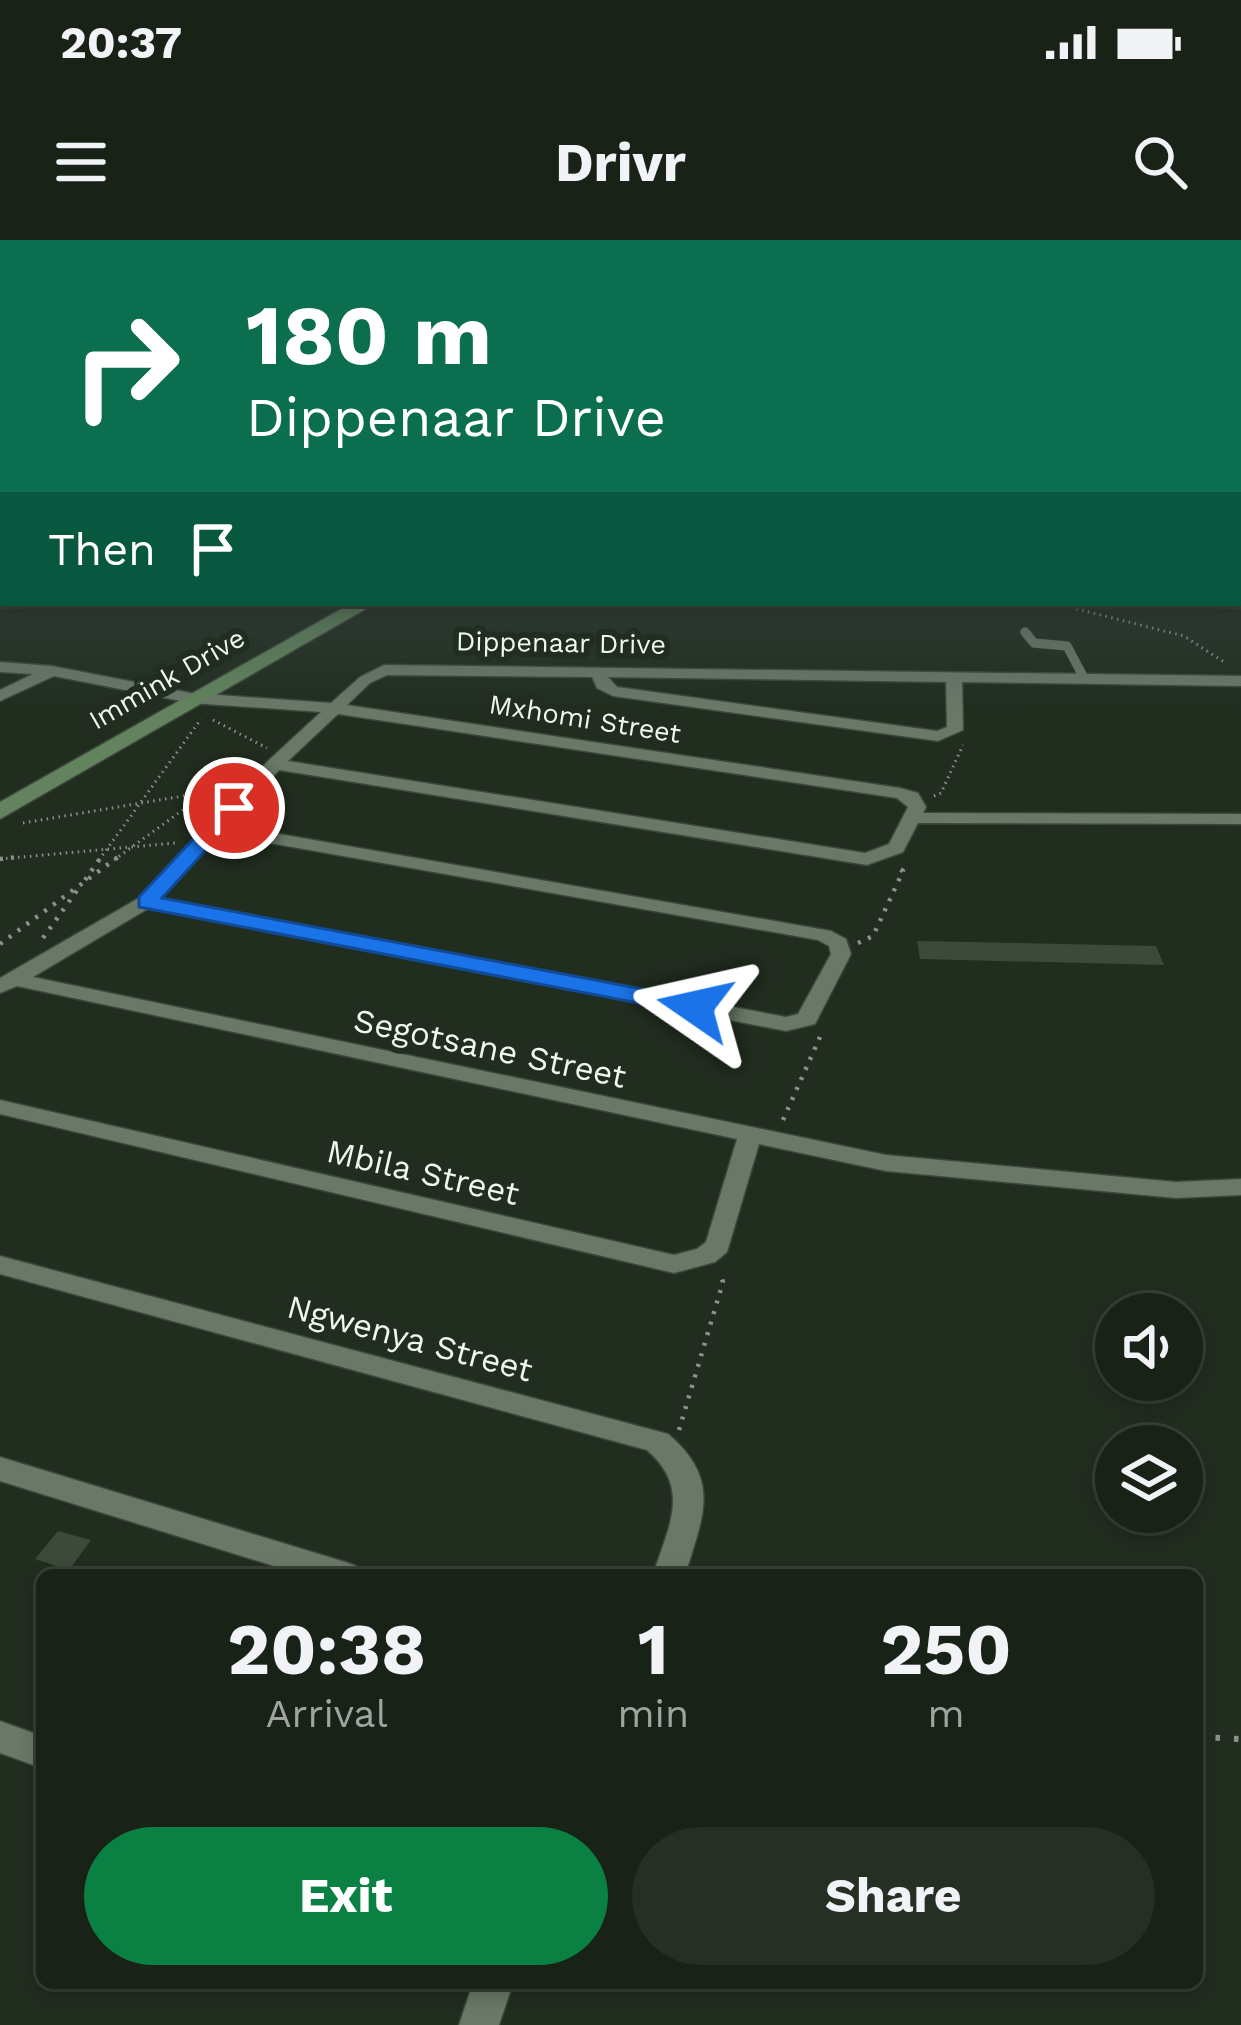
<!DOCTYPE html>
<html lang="en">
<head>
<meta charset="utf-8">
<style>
  :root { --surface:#192217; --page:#262f24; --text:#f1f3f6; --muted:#9fa4a1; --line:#373f36; --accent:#0b8043 }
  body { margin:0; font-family:"Work Sans",sans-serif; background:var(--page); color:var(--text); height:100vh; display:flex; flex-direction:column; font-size:45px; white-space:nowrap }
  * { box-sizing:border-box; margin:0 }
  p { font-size:39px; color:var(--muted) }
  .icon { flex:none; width:66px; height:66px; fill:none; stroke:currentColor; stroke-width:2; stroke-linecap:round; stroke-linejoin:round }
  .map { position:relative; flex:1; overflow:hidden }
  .details { position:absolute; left:36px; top:1329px; width:1167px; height:420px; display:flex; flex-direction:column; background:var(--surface); border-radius:18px; box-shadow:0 6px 18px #0003,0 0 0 3px var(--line) }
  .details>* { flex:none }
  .hud { position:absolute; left:0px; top:0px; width:1242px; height:366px; box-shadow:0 6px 18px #0003,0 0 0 3px var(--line); background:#0b6e4f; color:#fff; overflow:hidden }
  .buttons { position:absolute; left:1095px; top:1053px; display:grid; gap:24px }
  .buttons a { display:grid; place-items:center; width:108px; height:108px; border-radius:50%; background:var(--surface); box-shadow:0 6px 18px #0003,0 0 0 3px var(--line); font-size:60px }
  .pin { position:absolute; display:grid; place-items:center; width:102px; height:102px; color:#fff; margin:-51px; border:6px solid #fff; border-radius:50%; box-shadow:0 3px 12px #0007 }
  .me { position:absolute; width:132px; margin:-66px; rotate:281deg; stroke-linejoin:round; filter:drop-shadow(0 0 9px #0008) }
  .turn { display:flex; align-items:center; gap:42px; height:252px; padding:0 48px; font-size:54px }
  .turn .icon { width:156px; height:156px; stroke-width:2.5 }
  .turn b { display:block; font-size:84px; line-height:102px }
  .then { display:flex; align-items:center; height:114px; padding:0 48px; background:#0003; gap:24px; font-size:45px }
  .eta { display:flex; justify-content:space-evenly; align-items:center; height:204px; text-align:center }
  .eta b { font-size:72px; font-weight:700; line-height:84px }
  .action { display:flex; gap:24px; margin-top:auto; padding:24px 48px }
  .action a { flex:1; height:138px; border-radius:72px; background:var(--accent); color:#fff; font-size:48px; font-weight:700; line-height:138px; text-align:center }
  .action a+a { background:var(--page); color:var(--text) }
  .status { display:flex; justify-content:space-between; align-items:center; height:84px; padding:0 60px; background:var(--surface); direction:ltr }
  .status svg { height:33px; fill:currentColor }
  header { display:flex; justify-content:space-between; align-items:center; height:156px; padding:0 48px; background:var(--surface); font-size:54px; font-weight:700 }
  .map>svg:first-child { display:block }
  .building { fill:#3c4a3a }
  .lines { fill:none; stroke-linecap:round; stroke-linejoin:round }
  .lane-casing { stroke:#3c473b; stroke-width:10 }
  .street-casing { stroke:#3c473b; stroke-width:3 }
  .secondary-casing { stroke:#3c473b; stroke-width:3 }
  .path-far2 { stroke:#8a9488; stroke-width:3; stroke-dasharray:1.5 4.5; stroke-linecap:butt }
  .path-far1 { stroke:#8a9488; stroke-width:4.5; stroke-dasharray:3 8; stroke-linecap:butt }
  .path { stroke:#8a9488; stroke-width:6; stroke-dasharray:4.5 14; stroke-linecap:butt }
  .lane { stroke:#697867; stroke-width:9 }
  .street { fill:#697867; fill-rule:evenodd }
  .secondary { fill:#62835d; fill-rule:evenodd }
  .route { fill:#1a73e8; stroke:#114b97; stroke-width:3 }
  .labels { text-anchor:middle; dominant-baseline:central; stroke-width:12; stroke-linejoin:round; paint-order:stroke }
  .far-street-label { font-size:27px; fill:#eff8ee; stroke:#212d1f }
  .street-label { font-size:33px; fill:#eff8ee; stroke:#212d1f }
</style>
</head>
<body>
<div class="status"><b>20:37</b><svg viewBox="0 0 49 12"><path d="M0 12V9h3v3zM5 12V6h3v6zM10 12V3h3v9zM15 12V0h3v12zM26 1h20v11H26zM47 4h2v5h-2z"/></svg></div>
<header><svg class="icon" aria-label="menu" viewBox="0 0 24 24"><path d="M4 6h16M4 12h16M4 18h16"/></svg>Drivr<svg class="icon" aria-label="search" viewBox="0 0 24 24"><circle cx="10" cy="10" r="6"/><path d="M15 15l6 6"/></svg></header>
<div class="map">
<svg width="1241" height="1785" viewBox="0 0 1241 1785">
  <rect width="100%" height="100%" fill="#212d1f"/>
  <g class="building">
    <path d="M917 701 1156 706 1164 725 920 719Z"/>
    <path d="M58 1291 91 1300 69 1330 35 1319Z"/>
  </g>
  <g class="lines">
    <defs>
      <path id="lane" d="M1025 392 1034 403 1067 406 1084 438"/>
      <g id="street">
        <rect x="0" y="230" width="3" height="6"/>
        <path d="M1241 247V255L1239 256V248Z"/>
        <rect x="0" y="257" width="3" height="8"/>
        <path d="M0 422 52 426 191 453 331 463 360 437 384 425 1241 436V446L962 442 963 490 938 501 613 456 597 448 592 437 387 435 370 443 347 465 900 548 918 553 926 567 923 573 1241 574V584L918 583 903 612 867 625 279 530 228 585 831 691 846 699 851 714 815 784 786 791 149 668 33 737 886 915 1176 942 1241 939V955L1176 958 886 931 759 904 727 1012 715 1022 674 1033 0 874V860L674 1015 697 1009 706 1002 737 899 17 746 0 753V738L139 658 269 520 321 472 191 463 54 436 0 461V450L33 434 0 432ZM608 437 946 442 947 487 937 491 617 447ZM338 474 897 558 908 567 889 604 865 613 288 521ZM219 594 818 700 829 706 831 714 798 774 786 777 160 659Z"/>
        <path d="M0 1016 668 1194C722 1240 703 1276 685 1335H653C668 1287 692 1249 647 1210L0 1034Z"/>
        <path d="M0 1217 345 1322 356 1326 361 1335H303L0 1241Z"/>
        <path d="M0 1481 42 1496V1528L0 1513Z"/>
        <path d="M473 1743H513L499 1785H459Z"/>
      </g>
      <path id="secondary" d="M352 363H376L0 579V562Z"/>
    </defs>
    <use href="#lane" class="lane-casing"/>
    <use href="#street" class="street-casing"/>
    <use href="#secondary" class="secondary-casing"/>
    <g class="path-far2">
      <path d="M1053 363 1184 396 1224 422"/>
      <path d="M213 480 267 508"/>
      <path d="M934 556 941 553 963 505"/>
      <path d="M23 583 225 549"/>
      <path d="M0 619 175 603"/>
      <path d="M99 620 201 479"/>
      <path d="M114 620 242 527"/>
    </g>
    <g class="path-far1">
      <path d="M0 619 17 617"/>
      <path d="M85 640 101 617"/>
      <path d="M43 698 78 649"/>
      <path d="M858 703 873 696 903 631 895 626"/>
      <path d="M0 704 118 617"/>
      <path d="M783 880 820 797"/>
      <path d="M679 1190 723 1042 720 1034"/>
    </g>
    <path class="path" d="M1197 1497 1241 1499"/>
    <use href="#lane" class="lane"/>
    <use href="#street" class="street"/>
    <use href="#secondary" class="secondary"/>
  </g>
  <linearGradient id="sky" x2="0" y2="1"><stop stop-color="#121911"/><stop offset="0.47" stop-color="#3d4c4d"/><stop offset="1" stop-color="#3d4c4d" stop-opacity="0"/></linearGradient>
  <rect width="1241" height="468" fill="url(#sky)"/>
  <path class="route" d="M227 563 244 568 162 658 695 759 707 767 695 774 139 667V657Z"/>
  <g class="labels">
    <g class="far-street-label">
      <text transform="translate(561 403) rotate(1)">Dippenaar Drive</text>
      <text transform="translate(167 439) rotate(-30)">Immink Drive</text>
      <text transform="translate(585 479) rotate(9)">Mxhomi Street</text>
    </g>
    <g class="street-label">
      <text transform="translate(490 808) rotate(12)">Segotsane Street</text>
      <text transform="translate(423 932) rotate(13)">Mbila Street</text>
      <text transform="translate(410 1098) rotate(15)">Ngwenya Street</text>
    </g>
  </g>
</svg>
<div class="buttons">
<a><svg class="icon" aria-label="sound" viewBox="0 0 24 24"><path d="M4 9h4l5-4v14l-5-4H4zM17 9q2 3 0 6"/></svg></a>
<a><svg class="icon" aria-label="layers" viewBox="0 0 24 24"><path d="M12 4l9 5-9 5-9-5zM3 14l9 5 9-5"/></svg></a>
</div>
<div class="pin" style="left:234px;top:568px;background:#d93025"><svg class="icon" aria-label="arrive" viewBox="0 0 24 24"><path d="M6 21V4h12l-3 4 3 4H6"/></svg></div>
<svg class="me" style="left:695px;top:767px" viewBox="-20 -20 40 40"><path d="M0-17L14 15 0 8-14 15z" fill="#1a73e8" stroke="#fff" stroke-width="4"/></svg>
<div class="hud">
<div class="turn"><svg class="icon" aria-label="right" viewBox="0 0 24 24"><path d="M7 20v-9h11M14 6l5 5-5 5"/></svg><div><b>180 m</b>Dippenaar Drive</div></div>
<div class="then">Then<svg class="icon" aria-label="arrive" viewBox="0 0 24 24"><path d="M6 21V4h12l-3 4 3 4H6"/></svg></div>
</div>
<section class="details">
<div class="eta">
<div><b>20:38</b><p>Arrival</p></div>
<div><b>1</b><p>min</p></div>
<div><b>250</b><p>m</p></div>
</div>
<div class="action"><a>Exit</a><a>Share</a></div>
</section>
</div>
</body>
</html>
